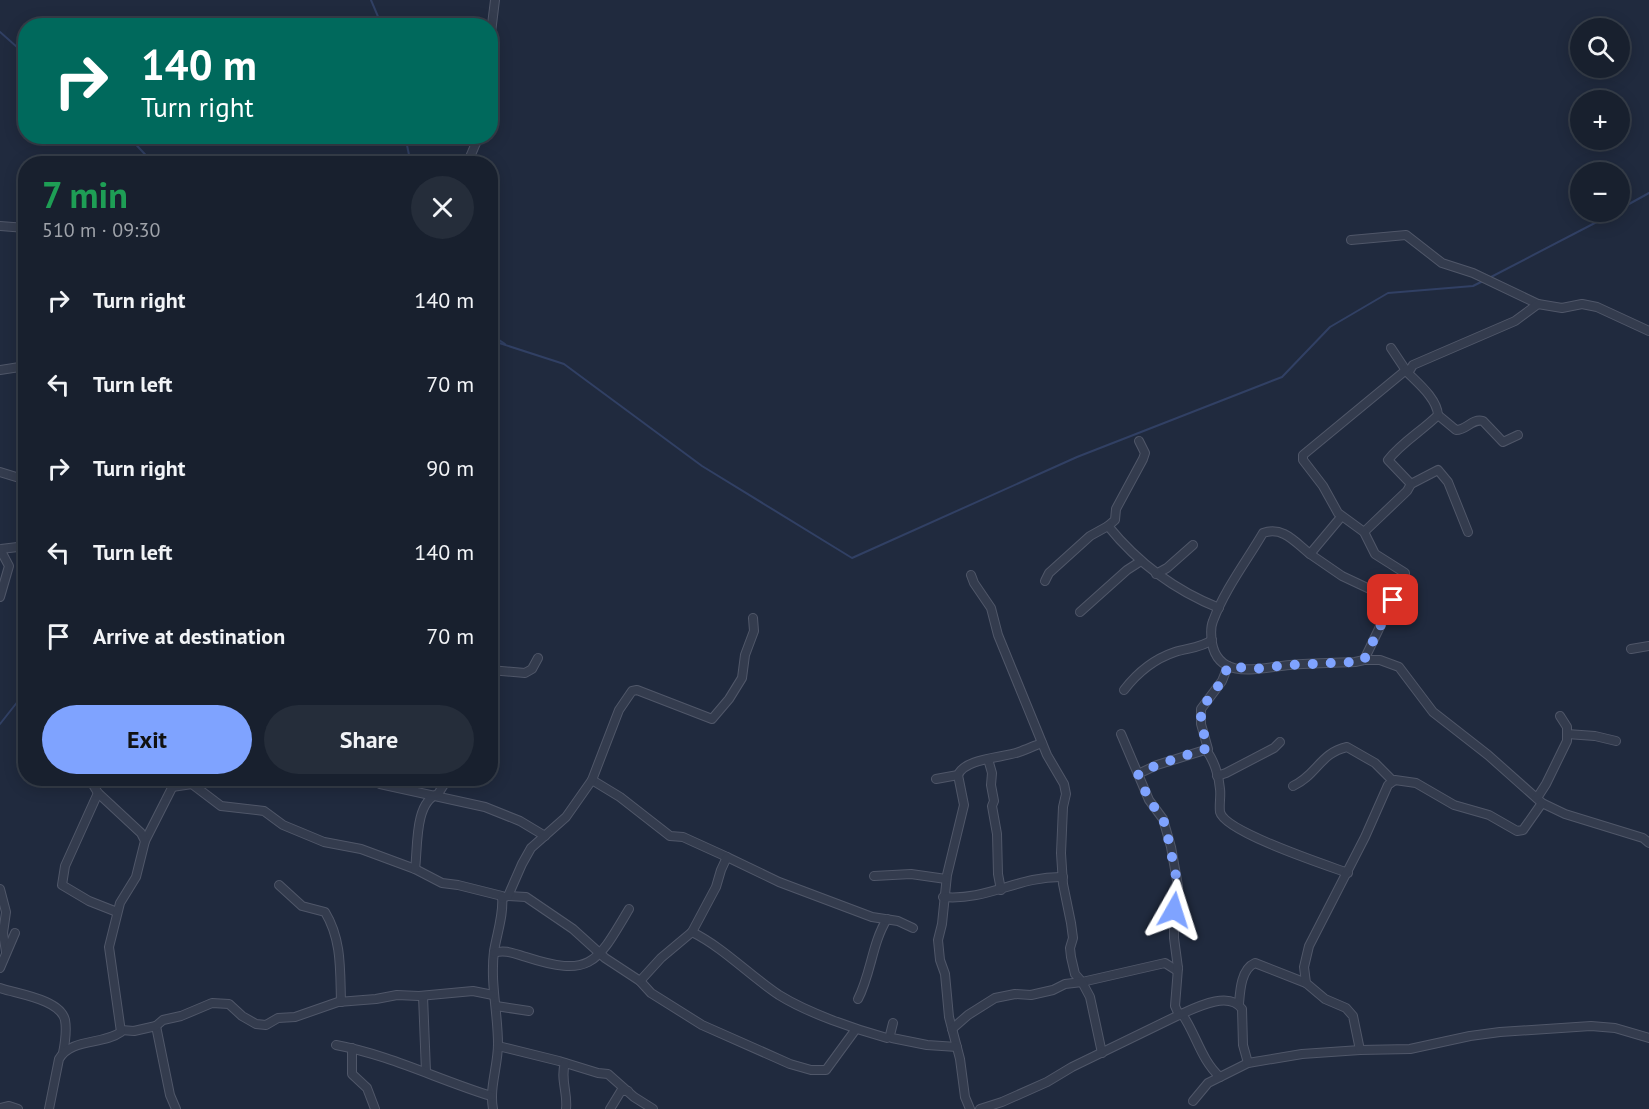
<!DOCTYPE html>
<html lang="en">
<head>
<meta charset="utf-8">
<style>
  :root { --surface:#18202e; --page:#252d3a; --text:#f1f3f6; --muted:#9fa3aa; --line:#363e4a; --accent:#7fa3ff }
  body { margin:0; font-family:"PT Sans",sans-serif; background:var(--page); color:var(--text); height:100vh; display:flex; flex-direction:column; font-size:22px; white-space:nowrap }
  * { box-sizing:border-box; margin:0 }
  p { font-size:20px; color:var(--muted) }
  .icon { flex:none; width:33px; height:33px; fill:none; stroke:currentColor; stroke-width:2; stroke-linecap:round; stroke-linejoin:round }
  .map { position:relative; flex:1; overflow:hidden }
  .details { position:absolute; left:18px; top:156px; width:480px; height:630px; display:flex; flex-direction:column; background:var(--surface); border-radius:24px; box-shadow:0 3px 15px #0003,0 0 0 2px var(--line) }
  .details>* { flex:none }
  .banner { position:absolute; left:18px; top:18px; width:480px; height:126px; border-radius:24px; box-shadow:0 3px 15px #0003,0 0 0 2px var(--line); background:#00695c; color:#fff; overflow:hidden }
  .controls { position:absolute; left:1570px; top:18px; display:grid; gap:12px }
  .controls a { display:grid; place-items:center; width:60px; height:60px; border-radius:50%; background:var(--surface); box-shadow:0 3px 15px #0003,0 0 0 2px var(--line); font-size:30px }
  .pin { position:absolute; display:grid; place-items:center; width:51px; height:51px; color:#fff; margin:-26px; border-radius:12px; box-shadow:0 3px 9px #0006 }
  .me { position:absolute; width:66px; margin:-33px; rotate:6deg; stroke-linejoin:round; filter:drop-shadow(0 0 4px #0008) }
  .turn { display:flex; align-items:center; gap:21px; height:126px; padding:0 24px; font-size:27px }
  .turn .icon { width:78px; height:78px; stroke-width:2.5 }
  .turn b { display:block; font-size:42px; line-height:51px }
  .round { display:grid; place-items:center; flex:none; width:63px; height:63px; border-radius:32px; background:var(--page) }
  .headline { display:flex; align-items:center; justify-content:space-between; height:102px; padding:0 24px }
  h1 { font-size:36px; font-weight:800; line-height:45px; color:#1e9e55 }
  .button { display:flex; gap:12px; margin-top:auto; padding:12px 24px }
  .button a { flex:1; height:69px; border-radius:36px; background:var(--accent); color:#111; font-size:24px; font-weight:800; line-height:69px; text-align:center }
  .button a+a { background:var(--page); color:var(--text) }
  ul { padding:0; list-style:none }
  li { display:flex; align-items:center; gap:18px; height:84px; padding:0 24px }
  li div { flex:1 }
  li b { display:block; font-size:22px }
  li em { font-style:normal }
  .map>svg:first-child { display:block }
  .lines { fill:none; stroke-linecap:round; stroke-linejoin:round }
  .stream { stroke:#314064; stroke-width:2 }
  .street-casing { stroke:#505769; stroke-width:10 }
  .street { stroke:#343c4e; stroke-width:8 }
  .route { stroke:#7fa3ff; stroke-width:10; stroke-dasharray:0 18 }
</style>
</head>
<body>
<div class="map">
<svg width="1649" height="1109" viewBox="0 0 1649 1109">
  <rect width="100%" height="100%" fill="#202a3e"/>
  <g class="lines">
    <g class="stream">
      <path d="M371 0 382 26"/>
      <path d="M0 32 26 55"/>
      <path d="M128 136 154 164"/>
      <path d="M405 136 411 164"/>
      <path d="M1620 209 1649 193"/>
      <path d="M1489 278 1616 212"/>
      <path d="M490 334 505 344"/>
      <path d="M490 340 564 364 702 466 852 558 1077 457 1282 377 1330 327 1388 293 1473 286 1483 281"/>
      <path d="M0 724 26 691"/>
    </g>
    <defs>
      <g id="street">
        <path d="M490 41 495 0"/>
        <path d="M467 164 479 136"/>
        <path d="M0 226 26 228"/>
        <path d="M1351 240 1406 235 1442 263 1473 273 1538 304"/>
        <path d="M1391 348 1407 372"/>
        <path d="M0 370 26 366"/>
        <path d="M1438 415 1456 430C1467 430 1472 418 1483 421L1503 442 1518 435"/>
        <path d="M0 472 26 480"/>
        <path d="M1411 484 1438 470 1448 482 1468 532"/>
        <path d="M1341 517 1310 554C1295 542 1283 526 1263 533 1246 562 1225 589 1213 621 1210 628 1211 636 1212 643 1219 682 1262 667 1290 665 1312 663 1333 663 1355 662L1364 660H1380L1399 667 1433 712 1488 755 1542 803 1565 814 1643 838 1649 843"/>
        <path d="M1108 526 1115 520 1116 509 1143 459 1145 453 1139 441"/>
        <path d="M1364 532 1407 491 1411 484 1388 460C1402 442 1422 431 1438 415 1437 399 1419 384 1408 373L1413 365 1515 321 1538 304 1562 308 1582 304 1597 307 1649 331"/>
        <path d="M0 549 9 566 0 597"/>
        <path d="M1 549 26 546"/>
        <path d="M1310 554 1342 576 1393 600"/>
        <path d="M1156 574 1167 568 1193 545"/>
        <path d="M971 575 974 583 991 608 998 635 1047 755 1064 784 1066 794 1063 807 1061 853 1063 884 1071 923 1073 938 1070 948 1071 957 1075 974 1082 982 1165 963 1176 970 1178 968"/>
        <path d="M1045 581 1049 573 1090 536 1108 526C1138 563 1174 590 1219 608"/>
        <path d="M1080 612 1127 570 1141 561"/>
        <path d="M1631 649 1649 646"/>
        <path d="M1364 660 1387 612 1405 582V573L1375 554 1364 532 1338 513 1323 486 1303 460V455L1406 370"/>
        <path d="M490 670 525 673 532 669 538 658"/>
        <path d="M1124 690C1137 673 1154 659 1175 652 1187 648 1201 648 1212 640"/>
        <path d="M1121 734 1149 800 1163 819 1171 847 1178 886 1174 910V938L1178 968 1175 1006 1179 1015"/>
        <path d="M1567 734 1595 736 1616 741"/>
        <path d="M1206 750C1214 760 1219 776 1220 789 1221 796 1219 804 1220 812 1225 832 1326 865 1348 873"/>
        <path d="M988 759 992 773 991 785 994 801 992 806 997 834 998 874 1001 890"/>
        <path d="M1138 774 1157 765 1208 749 1201 724V709L1222 681 1228 666"/>
        <path d="M958 775C965 758 1003 758 1019 752 1027 749 1034 746 1042 743"/>
        <path d="M1217 776 1226 773 1274 748 1280 742"/>
        <path d="M189 778 192 784 221 806 264 811 283 825 324 842 361 849 415 869 442 883 458 885 502 896C504 914 497 933 494 951 490 983 498 1013 498 1044 498 1066 489 1088 493 1109"/>
        <path d="M366 778 380 784 485 807 520 821 545 836"/>
        <path d="M936 779 958 775 964 805 947 875 942 924 938 940 940 960 945 974 949 1017 960 1059 965 1097 970 1109"/>
        <path d="M592 780 620 797 670 836 683 837 727 857"/>
        <path d="M1293 786C1317 775 1320 753 1347 747L1375 763 1393 781"/>
        <path d="M172 787 192 784"/>
        <path d="M98 793 65 866 62 885 89 901 117 912"/>
        <path d="M1537 798 1546 784 1567 741V727L1560 716"/>
        <path d="M145 841 177 778"/>
        <path d="M415 869C418 849 414 802 438 794L448 778"/>
        <path d="M874 876 911 874 946 879"/>
        <path d="M279 885 302 906 325 912C342 940 340 970 341 1002"/>
        <path d="M0 889 6 912 3 933 6 952"/>
        <path d="M508 896 526 897 573 929 605 958 640 981 651 993 702 1025 790 1064 811 1070H826L856 1029"/>
        <path d="M943 897C988 901 1018 876 1063 877"/>
        <path d="M502 898 508 896 522 864 531 848 566 817 592 780 619 710 632 691 637 690 712 719 729 699 742 678 745 655 754 631 753 618"/>
        <path d="M494 953C505 949 515 954 526 957 591 978 597 963 629 909"/>
        <path d="M0 968 15 933"/>
        <path d="M640 981 661 958 692 932"/>
        <path d="M0 988C17 994 60 999 65 1020 67 1031 65 1043 63 1053"/>
        <path d="M423 996 426 1072"/>
        <path d="M858 999C871 974 872 943 887 919"/>
        <path d="M1239 1004C1240 991 1241 969 1255 963L1306 983"/>
        <path d="M496 1006 529 1011"/>
        <path d="M1182 1014C1196 1034 1201 1060 1220 1077L1248 1063 1302 1054 1360 1050 1410 1049 1470 1036 1500 1032 1591 1026 1615 1028 1649 1038"/>
        <path d="M893 1023 890 1035 892 1038 927 1045 957 1047"/>
        <path d="M156 1026 170 1095 176 1109"/>
        <path d="M952 1029 968 1015 995 998 1015 994 1031 995 1053 990 1065 984 1082 982 1090 997 1102 1053"/>
        <path d="M121 1030 134 1031 156 1026 163 1020 181 1016 212 1003 229 1004 242 1016 256 1024 266 1025 278 1018 295 1017 338 1002 376 999 397 995 419 996 473 991 493 995"/>
        <path d="M887 1038C854 1029 808 1013 779 995 749 975 724 948 692 932L716 887 721 870 727 857 779 882 872 917 898 921 913 928"/>
        <path d="M336 1045C390 1055 439 1080 491 1096"/>
        <path d="M498 1046 559 1061 598 1073 608 1074 634 1097 653 1109"/>
        <path d="M352 1048V1074L367 1088 375 1109"/>
        <path d="M1360 1050 1353 1016 1346 1008 1325 999 1306 983 1304 967 1309 946 1365 837 1388 785 1395 780 1416 783 1454 805 1489 815 1517 831 1523 830 1542 803"/>
        <path d="M565 1063C560 1079 568 1093 566 1109"/>
        <path d="M1193 1101 1208 1083 1220 1077"/>
        <path d="M0 1108 9 1106 18 1109"/>
        <path d="M49 1109 59 1059C71 1038 103 1045 121 1032L109 947 120 903 136 877 145 841 141 833 98 793 89 778"/>
        <path d="M610 1109 621 1091H628"/>
        <path d="M980 1109 1002 1102 1047 1082 1072 1067 1179 1015C1195 1008 1229 990 1242 1009L1243 1045 1248 1063"/>
      </g>
    </defs>
    <use href="#street" class="street-casing"/>
    <use href="#street" class="street"/>
  </g>
  <g class="lines">
    <path class="route" d="M1174 910 1178 886 1166 828 1163 819 1149 800 1138 774 1157 765 1208 748 1201 724V709L1222 681 1228 666 1254 669 1288 665 1355 662 1364 660 1393 600"/>
  </g>
</svg>
<div class="controls">
<a><svg class="icon" aria-label="search" viewBox="0 0 24 24"><circle cx="10" cy="10" r="6"/><path d="M15 15l6 6"/></svg></a>
<a>+</a>
<a>−</a>
</div>
<div class="pin" style="left:1393px;top:600px;background:#d93025"><svg class="icon" aria-label="arrive" viewBox="0 0 24 24"><path d="M6 21V4h12l-3 4 3 4H6"/></svg></div>
<svg class="me" style="left:1174px;top:910px" viewBox="-20 -20 40 40"><path d="M0-17L14 15 0 8-14 15z" fill="#7fa3ff" stroke="#fff" stroke-width="4"/></svg>
<div class="banner">
<div class="turn"><svg class="icon" aria-label="right" viewBox="0 0 24 24"><path d="M7 20v-9h11M14 6l5 5-5 5"/></svg><div><b>140 m</b>Turn right</div></div>
</div>
<section class="details">
<div class="headline"><div><h1>7 min</h1><p>510 m · 09:30</p></div><a class="round"><svg class="icon" aria-label="close" viewBox="0 0 24 24"><path d="M6 6l12 12M18 6L6 18"/></svg></a></div>
<ul>
<li><svg class="icon" aria-label="right" viewBox="0 0 24 24"><path d="M7 20v-9h11M14 6l5 5-5 5"/></svg><div><b>Turn right</b></div><em>140 m</em></li>
<li><svg class="icon" aria-label="left" viewBox="0 0 24 24"><path d="M17 20v-9H6M10 6l-5 5 5 5"/></svg><div><b>Turn left</b></div><em>70 m</em></li>
<li><svg class="icon" aria-label="right" viewBox="0 0 24 24"><path d="M7 20v-9h11M14 6l5 5-5 5"/></svg><div><b>Turn right</b></div><em>90 m</em></li>
<li><svg class="icon" aria-label="left" viewBox="0 0 24 24"><path d="M17 20v-9H6M10 6l-5 5 5 5"/></svg><div><b>Turn left</b></div><em>140 m</em></li>
<li><svg class="icon" aria-label="arrive" viewBox="0 0 24 24"><path d="M6 21V4h12l-3 4 3 4H6"/></svg><div><b>Arrive at destination</b></div><em>70 m</em></li>
</ul>
<div class="button"><a>Exit</a><a>Share</a></div>
</section>
</div>
</body>
</html>
